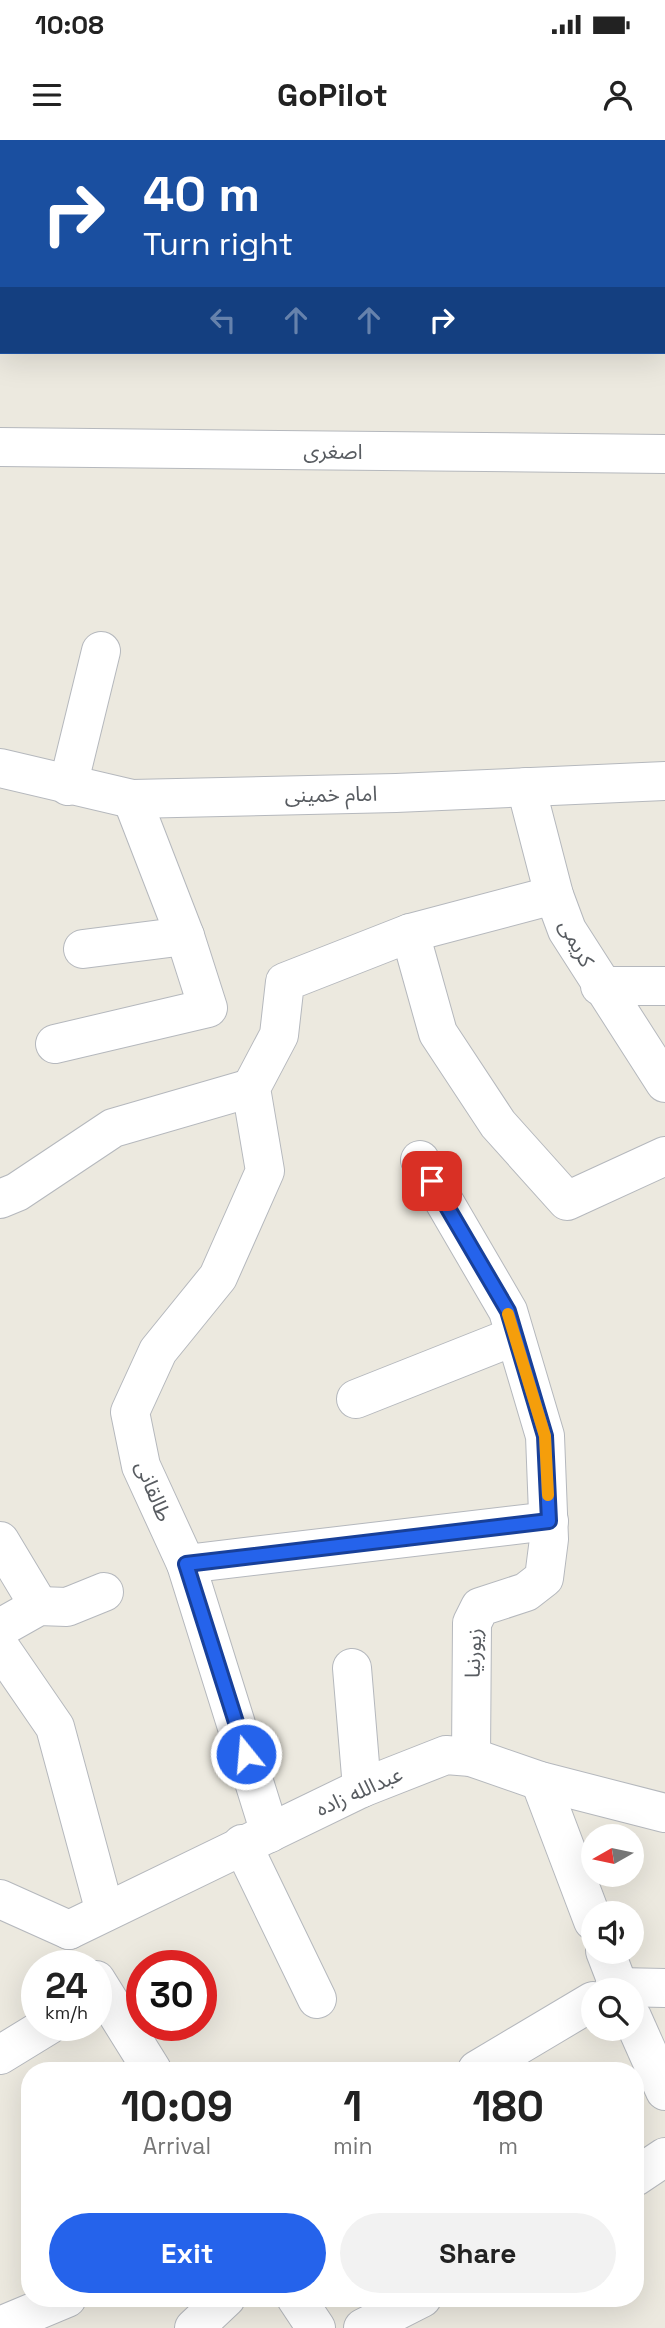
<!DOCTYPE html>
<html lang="en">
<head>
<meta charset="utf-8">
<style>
  :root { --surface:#fff; --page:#f2f2f2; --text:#222; --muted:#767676; --accent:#2563eb }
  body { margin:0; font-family:"Space Grotesk","Noto Sans Arabic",sans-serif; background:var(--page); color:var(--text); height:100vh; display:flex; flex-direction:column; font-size:26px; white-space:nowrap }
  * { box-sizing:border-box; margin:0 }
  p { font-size:23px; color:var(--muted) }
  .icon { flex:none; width:38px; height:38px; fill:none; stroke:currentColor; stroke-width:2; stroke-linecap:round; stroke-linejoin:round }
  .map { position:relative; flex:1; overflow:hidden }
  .panel { position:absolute; left:21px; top:1922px; width:623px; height:245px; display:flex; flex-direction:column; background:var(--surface); border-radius:28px; box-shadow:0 7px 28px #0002 }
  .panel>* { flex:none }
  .banner { position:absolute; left:0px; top:0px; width:665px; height:214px; box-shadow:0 7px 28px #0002; background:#1a4fa0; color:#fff; overflow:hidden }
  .needle { width:46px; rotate:261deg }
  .tools { position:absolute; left:581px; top:1684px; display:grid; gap:14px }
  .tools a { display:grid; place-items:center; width:63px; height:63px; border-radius:50%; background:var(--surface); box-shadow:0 7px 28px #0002; font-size:35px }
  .speed { position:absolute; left:21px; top:1810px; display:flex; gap:14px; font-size:35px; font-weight:700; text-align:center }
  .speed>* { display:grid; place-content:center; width:91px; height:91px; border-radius:50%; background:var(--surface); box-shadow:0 7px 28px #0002; line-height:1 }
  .speed small { font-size:18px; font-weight:400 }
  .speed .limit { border:10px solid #d22; background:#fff; color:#111 }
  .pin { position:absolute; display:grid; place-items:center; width:60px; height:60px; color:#fff; margin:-30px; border-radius:14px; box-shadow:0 4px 10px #0006 }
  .me { position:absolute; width:77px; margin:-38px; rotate:343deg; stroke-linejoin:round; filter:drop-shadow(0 0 5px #0008) }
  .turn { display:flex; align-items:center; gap:24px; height:147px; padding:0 28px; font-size:32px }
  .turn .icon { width:91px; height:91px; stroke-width:2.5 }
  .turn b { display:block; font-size:49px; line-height:60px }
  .lanes { display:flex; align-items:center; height:66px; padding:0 28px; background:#0003; justify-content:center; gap:35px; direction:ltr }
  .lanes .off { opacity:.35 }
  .eta { display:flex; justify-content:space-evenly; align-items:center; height:119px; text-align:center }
  .eta b { font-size:42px; font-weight:700; line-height:49px }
  .cta { display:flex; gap:14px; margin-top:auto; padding:14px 28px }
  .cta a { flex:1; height:80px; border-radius:42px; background:var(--accent); color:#fff; font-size:28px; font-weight:700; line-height:80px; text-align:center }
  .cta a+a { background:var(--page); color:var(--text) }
  .status { display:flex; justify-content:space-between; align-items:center; height:49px; padding:0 35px; background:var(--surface); direction:ltr }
  .status svg { height:19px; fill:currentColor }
  header { display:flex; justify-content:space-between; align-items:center; height:91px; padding:0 28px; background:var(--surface); font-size:32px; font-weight:700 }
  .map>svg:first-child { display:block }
  .green { fill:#bbe4bc }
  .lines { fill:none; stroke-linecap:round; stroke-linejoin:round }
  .minor-casing { stroke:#b5b8bd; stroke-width:40 }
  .minor { stroke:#fff; stroke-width:38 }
  .route-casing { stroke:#184099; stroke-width:18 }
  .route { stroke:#2563eb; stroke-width:12 }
  .slow { stroke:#f59e0b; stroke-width:12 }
  .labels { text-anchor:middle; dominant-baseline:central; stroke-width:6; stroke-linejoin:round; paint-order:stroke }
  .street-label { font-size:21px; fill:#585c61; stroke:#fff }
</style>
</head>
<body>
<div class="status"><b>10:08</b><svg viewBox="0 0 49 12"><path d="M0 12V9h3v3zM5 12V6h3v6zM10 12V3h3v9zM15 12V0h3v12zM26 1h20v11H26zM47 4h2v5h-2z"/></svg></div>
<header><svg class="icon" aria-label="menu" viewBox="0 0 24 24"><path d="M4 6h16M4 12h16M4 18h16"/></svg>GoPilot<svg class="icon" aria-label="person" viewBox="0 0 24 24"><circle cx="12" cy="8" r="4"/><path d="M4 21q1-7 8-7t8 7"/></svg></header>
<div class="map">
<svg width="665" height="2188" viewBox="0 0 665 2188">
  <rect width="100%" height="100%" fill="#ece9df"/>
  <path class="green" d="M436 0H665V99L663 2Z"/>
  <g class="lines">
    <defs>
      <g id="minor">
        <path d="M0 137H2"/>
        <path d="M663 175 665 176"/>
        <path d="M0 307 665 314"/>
        <path d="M0 628 132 659 396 653 665 641"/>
        <path d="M68 646 101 511"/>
        <path d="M526 647 554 755 567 790 665 943"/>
        <path d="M410 793 438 893 498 984 567 1061 665 1016"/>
        <path d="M83 809 185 796"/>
        <path d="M600 846H665"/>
        <path d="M55 904 208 868 185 796 132 659"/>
        <path d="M420 1020 508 1171 545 1296 549 1399 544 1438 526 1452 480 1467 472 1483 471 1617"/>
        <path d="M0 1059 17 1052 113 988 251 948"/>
        <path d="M356 1259 515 1196"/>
        <path d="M0 1401 39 1466"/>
        <path d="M186 1424 549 1381"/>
        <path d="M0 1488 39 1466 67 1467 104 1452"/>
        <path d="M0 1507 55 1587 105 1772"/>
        <path d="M352 1528 362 1648"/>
        <path d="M540 1641 593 1781"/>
        <path d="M270 1693 186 1424 141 1326 130 1272 158 1211 218 1137 265 1031 251 948 279 895 285 842 410 793 554 755"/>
        <path d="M242 1704 317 1859"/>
        <path d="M0 1759 69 1790"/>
        <path d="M69 1790 362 1648 446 1615 471 1617 540 1641 665 1673"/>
        <path d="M605 1811 620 1850"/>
        <path d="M96 1840 152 1930"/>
        <path d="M613 1850 618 1847 665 1848"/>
        <path d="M632 1877 665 1951"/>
        <path d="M0 1915 49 1885"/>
        <path d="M477 1930 593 1861"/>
        <path d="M635 2037 665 2017"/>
        <path d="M296 2158 316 2188"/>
        <path d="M0 2186 67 2158"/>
        <path d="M194 2188 226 2158"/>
        <path d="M363 2188 422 2158"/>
      </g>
    </defs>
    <use href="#minor" class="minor-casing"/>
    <use href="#minor" class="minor"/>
  </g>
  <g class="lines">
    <defs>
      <path id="route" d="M246 1614 186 1424 549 1381 545 1296 508 1171 432 1041"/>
    </defs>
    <use href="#route" class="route-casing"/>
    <use href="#route" class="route"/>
    <path class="slow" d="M508 1174 545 1296 548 1355"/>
  </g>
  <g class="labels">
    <g class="street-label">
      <text transform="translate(333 311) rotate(1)">اصغری</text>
      <text transform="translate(331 654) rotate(-1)">امام خمینی</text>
      <text transform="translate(577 803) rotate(62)">کریمی</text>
      <text transform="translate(154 1351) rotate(68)">طالقانی</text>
      <text transform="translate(473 1513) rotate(-88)">زیورنیا</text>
      <text transform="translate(359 1651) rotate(-24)">عبدالله زاده</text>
    </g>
  </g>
</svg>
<div class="tools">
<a><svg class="needle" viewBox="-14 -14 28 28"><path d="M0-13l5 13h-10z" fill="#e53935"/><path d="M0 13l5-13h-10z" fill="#767676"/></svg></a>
<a><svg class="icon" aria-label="sound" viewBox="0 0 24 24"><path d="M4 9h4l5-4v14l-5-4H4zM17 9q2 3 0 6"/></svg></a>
<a><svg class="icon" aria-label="search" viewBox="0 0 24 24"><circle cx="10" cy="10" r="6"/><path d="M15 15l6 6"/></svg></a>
</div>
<div class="speed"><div>24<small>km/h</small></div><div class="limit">30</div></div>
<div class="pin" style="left:432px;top:1041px;background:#d93025"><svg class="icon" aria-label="arrive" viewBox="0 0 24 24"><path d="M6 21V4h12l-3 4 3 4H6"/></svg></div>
<svg class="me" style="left:246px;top:1614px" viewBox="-20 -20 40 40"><circle r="17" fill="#2563eb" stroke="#fff" stroke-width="3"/><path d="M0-11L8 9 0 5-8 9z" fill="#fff"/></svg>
<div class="banner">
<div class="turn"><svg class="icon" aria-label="right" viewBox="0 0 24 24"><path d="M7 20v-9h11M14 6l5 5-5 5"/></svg><div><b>40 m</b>Turn right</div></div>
<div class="lanes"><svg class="icon off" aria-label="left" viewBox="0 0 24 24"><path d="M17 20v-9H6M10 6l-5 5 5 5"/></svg><svg class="icon off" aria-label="ahead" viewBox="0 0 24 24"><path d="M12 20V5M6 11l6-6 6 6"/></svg><svg class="icon off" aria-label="ahead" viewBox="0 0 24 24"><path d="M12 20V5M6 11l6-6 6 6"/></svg><svg class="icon" aria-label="right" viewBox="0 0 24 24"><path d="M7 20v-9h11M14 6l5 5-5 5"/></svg></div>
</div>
<section class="panel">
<div class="eta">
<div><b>10:09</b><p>Arrival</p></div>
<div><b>1</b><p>min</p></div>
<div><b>180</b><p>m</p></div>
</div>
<div class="cta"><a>Exit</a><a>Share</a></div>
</section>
</div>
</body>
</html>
